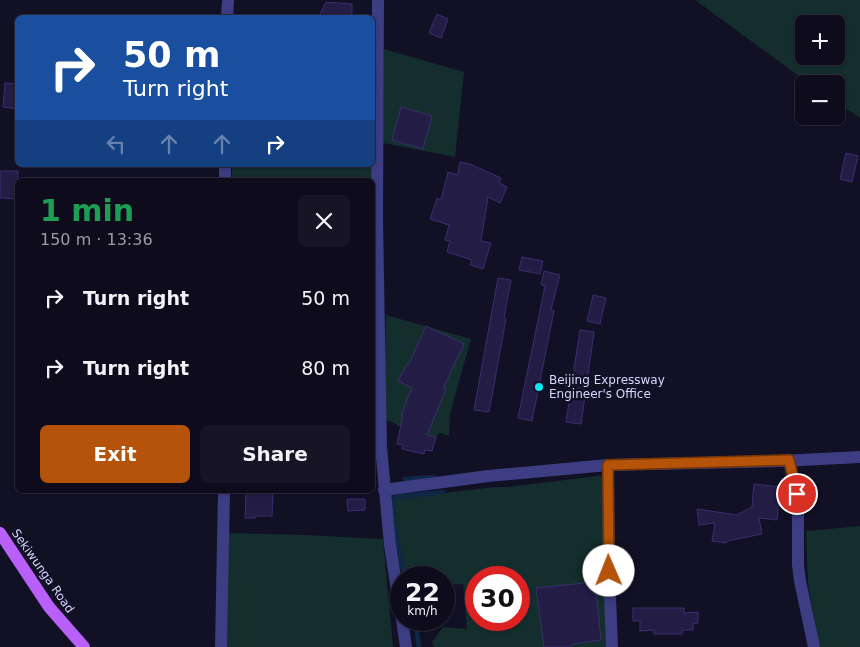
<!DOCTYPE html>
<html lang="en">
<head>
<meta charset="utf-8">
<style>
  :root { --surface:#0e0c1c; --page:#171525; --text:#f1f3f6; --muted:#9b9ba3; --line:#2e2c3b; --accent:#b45309 }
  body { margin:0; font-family:"DejaVu Sans",sans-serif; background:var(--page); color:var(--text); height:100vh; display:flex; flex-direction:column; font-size:19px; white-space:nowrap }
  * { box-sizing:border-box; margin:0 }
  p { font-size:16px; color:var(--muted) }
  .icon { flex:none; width:28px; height:28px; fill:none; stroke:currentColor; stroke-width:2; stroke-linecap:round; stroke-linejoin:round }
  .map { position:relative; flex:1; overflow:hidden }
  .side { position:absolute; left:15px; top:178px; width:360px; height:315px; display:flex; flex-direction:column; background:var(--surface); border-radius:8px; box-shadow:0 1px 4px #0004,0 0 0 1px var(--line) }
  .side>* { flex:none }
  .banner { position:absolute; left:15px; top:15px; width:360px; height:152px; border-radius:8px; box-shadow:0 1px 4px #0004,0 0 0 1px var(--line); background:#1a4fa0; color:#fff; overflow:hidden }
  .fabs { position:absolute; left:795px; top:15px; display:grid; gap:10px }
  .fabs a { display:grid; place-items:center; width:50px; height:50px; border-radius:8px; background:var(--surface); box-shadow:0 1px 4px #0004,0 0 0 1px var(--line); font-size:25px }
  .speed { position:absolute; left:390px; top:566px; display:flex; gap:10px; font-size:25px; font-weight:700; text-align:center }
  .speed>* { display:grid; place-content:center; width:65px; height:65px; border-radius:50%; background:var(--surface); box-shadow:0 1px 4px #0004,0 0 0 1px var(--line); line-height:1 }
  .speed small { font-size:12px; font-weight:400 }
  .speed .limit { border:8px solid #d22; background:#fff; color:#111 }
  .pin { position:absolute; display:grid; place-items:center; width:42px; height:42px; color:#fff; margin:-21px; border:2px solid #fff; border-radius:50%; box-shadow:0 1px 5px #0007 }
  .me { position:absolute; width:55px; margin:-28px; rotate:359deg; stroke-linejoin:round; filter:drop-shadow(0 0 4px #0008) }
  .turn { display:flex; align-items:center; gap:18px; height:105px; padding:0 25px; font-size:22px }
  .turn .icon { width:65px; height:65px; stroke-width:2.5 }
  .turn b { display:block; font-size:35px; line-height:42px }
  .lanes { display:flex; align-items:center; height:48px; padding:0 25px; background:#0003; justify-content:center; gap:25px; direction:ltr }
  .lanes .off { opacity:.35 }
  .round { display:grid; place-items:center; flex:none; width:52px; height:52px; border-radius:8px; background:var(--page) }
  .headline { display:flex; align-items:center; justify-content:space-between; height:85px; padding:0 25px }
  h1 { font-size:30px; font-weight:700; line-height:38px; color:#1e9e55 }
  .cta { display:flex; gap:10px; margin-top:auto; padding:10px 25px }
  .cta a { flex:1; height:58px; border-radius:8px; background:var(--accent); color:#fff; font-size:20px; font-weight:700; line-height:58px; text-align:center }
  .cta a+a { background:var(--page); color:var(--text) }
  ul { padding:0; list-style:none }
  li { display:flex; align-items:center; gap:15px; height:70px; padding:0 25px }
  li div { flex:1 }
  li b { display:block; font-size:19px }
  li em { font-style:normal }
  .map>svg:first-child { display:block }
  .green { fill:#132e2c; fill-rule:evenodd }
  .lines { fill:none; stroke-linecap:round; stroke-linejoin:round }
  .stream { stroke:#102848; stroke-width:4.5 }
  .building { fill:#231c45; stroke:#392f70 }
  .minor { stroke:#3c3d82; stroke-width:12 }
  .major { stroke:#b960f9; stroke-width:12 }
  .route-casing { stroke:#753606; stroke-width:12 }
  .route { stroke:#b45309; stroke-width:9 }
  .poi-dot { fill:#09e9f5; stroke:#121025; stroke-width:2 }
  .labels { text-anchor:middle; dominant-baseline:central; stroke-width:5; stroke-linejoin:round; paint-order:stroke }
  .poi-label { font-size:12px; fill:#d8d5fd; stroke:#121025; text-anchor:start }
  .street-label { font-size:12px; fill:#d8d5fd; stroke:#121025 }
</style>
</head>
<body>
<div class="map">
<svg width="860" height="647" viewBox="0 0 860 647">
  <rect width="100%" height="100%" fill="#121025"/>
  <g class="green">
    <path d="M695 0H860V118L836 102V84H810ZM804 24H836V56H804Z"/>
    <path d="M384 49 464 72 455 157 383 143Z"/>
    <rect x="232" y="165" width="140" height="15"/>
    <path d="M386 315 471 339 450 414 449 436 440 433 436 437 405 430 392 422 386 420 384 388Z"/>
    <path d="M605 475 603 575 609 647H434L432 642 443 627 467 629 463 584 444 585V578L402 577 393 531 394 499 495 487H507ZM476 578H519V620H476Z"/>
    <path d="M860 526V647H819L808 584 806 531Z"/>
    <path d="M228 533 305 535 383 539 393 647H227Z"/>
  </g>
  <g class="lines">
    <g class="stream">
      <path d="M405 479 434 477"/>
      <path d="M406 578C402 560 388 513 395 497L443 492"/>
      <path d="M415 620 419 647"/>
    </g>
  </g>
  <g class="building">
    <path d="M326 2 352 4V18H318Z"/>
    <path d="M437 14 448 19 441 38 429 33Z"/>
    <path d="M5 83 18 84V109L3 107Z"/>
    <path d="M401 107 432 116 423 149 392 140Z"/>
    <path d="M846 153 858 156 852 182 840 179Z"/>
    <path d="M460 162 470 164 501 178 499 183 507 187 500 203 488 197 481 241 491 243 483 269 470 265 472 260 447 252 450 241 445 240 449 225 430 219 437 198 441 200 448 172 458 175Z"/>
    <path d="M0 171H18L17 199 0 198Z"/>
    <path d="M522 257 543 261 540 274 519 270Z"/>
    <path d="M544 271 560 275 551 310 554 311 532 421 518 418 545 286 541 285Z"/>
    <path d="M498 278 511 280 504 318 506 319 489 412 474 410Z"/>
    <path d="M593 295 606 298 600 324 587 321Z"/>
    <path d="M426 326 464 344 443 388 446 389 427 435 436 437 432 451 425 450 424 454 402 449 403 445 397 444 403 415H401L412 388 398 381 407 364H409Z"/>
    <path d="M580 330 594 332 581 424 566 422Z"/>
    <path d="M754 484 780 487 777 520 759 518 762 534 727 541 726 543 712 541 715 523 699 525 697 509 737 515 752 507Z"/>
    <path d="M246 490H262V493H273L272 516H256L255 518H245Z"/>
    <path d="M347 499H365V510L348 511Z"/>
    <path d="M595 582 601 640 572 644V647H544L536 588Z"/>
    <path d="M633 608H684V613L698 612V623L693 624V630H683L682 634H654V630L640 631V621H633Z"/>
  </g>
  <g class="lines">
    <g class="minor">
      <path d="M378 0 377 218 381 447 390 545 401 616"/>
      <path d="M227 18 228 0"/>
      <path d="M225 165V180"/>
      <path d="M789 460 798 504V565L800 581 814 647"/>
      <path d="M608 465 609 571 612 647"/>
      <path d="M384 490 488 476 608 465 782 461 860 457"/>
      <path d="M402 620 406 647"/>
      <path d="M221 647 224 490"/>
    </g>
    <path class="major" d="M0 533 49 607 84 647"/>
  </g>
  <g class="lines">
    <defs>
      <path id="route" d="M609 571 608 465 789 460 797 494"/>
    </defs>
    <use href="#route" class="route-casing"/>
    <use href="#route" class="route"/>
  </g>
  <circle class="poi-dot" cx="539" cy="387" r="5"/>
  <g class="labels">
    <g class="poi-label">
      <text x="549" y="380">Beijing Expressway<tspan x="549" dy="14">Engineer's Office</tspan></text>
    </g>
    <g class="street-label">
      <text transform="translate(43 571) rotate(55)">Sekiwunga Road</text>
    </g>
  </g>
</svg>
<div class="fabs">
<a>+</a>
<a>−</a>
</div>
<div class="speed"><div>22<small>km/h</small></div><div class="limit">30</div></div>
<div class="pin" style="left:797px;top:494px;background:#d93025"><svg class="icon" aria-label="arrive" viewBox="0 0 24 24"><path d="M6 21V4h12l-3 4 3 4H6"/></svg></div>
<svg class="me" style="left:609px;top:571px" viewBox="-20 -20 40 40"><circle r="19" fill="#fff"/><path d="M0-13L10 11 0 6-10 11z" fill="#b45309"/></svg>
<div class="banner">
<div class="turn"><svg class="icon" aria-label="right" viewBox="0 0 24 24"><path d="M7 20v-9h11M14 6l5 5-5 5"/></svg><div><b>50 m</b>Turn right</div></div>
<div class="lanes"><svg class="icon off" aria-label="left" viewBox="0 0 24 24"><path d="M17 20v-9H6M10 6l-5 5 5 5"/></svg><svg class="icon off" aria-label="ahead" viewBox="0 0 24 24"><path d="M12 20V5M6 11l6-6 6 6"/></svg><svg class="icon off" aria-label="ahead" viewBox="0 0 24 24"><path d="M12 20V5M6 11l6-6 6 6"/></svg><svg class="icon" aria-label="right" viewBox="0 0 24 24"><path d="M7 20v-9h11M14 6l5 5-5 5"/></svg></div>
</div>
<section class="side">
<div class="headline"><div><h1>1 min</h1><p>150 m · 13:36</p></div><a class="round"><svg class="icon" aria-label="close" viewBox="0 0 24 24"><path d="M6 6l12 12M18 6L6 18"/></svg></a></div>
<ul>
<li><svg class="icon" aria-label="right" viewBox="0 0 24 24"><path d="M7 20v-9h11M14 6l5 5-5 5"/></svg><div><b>Turn right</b></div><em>50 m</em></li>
<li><svg class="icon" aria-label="right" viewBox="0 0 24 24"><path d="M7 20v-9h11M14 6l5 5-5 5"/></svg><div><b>Turn right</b></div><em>80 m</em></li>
</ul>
<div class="cta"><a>Exit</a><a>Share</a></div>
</section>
</div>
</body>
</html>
